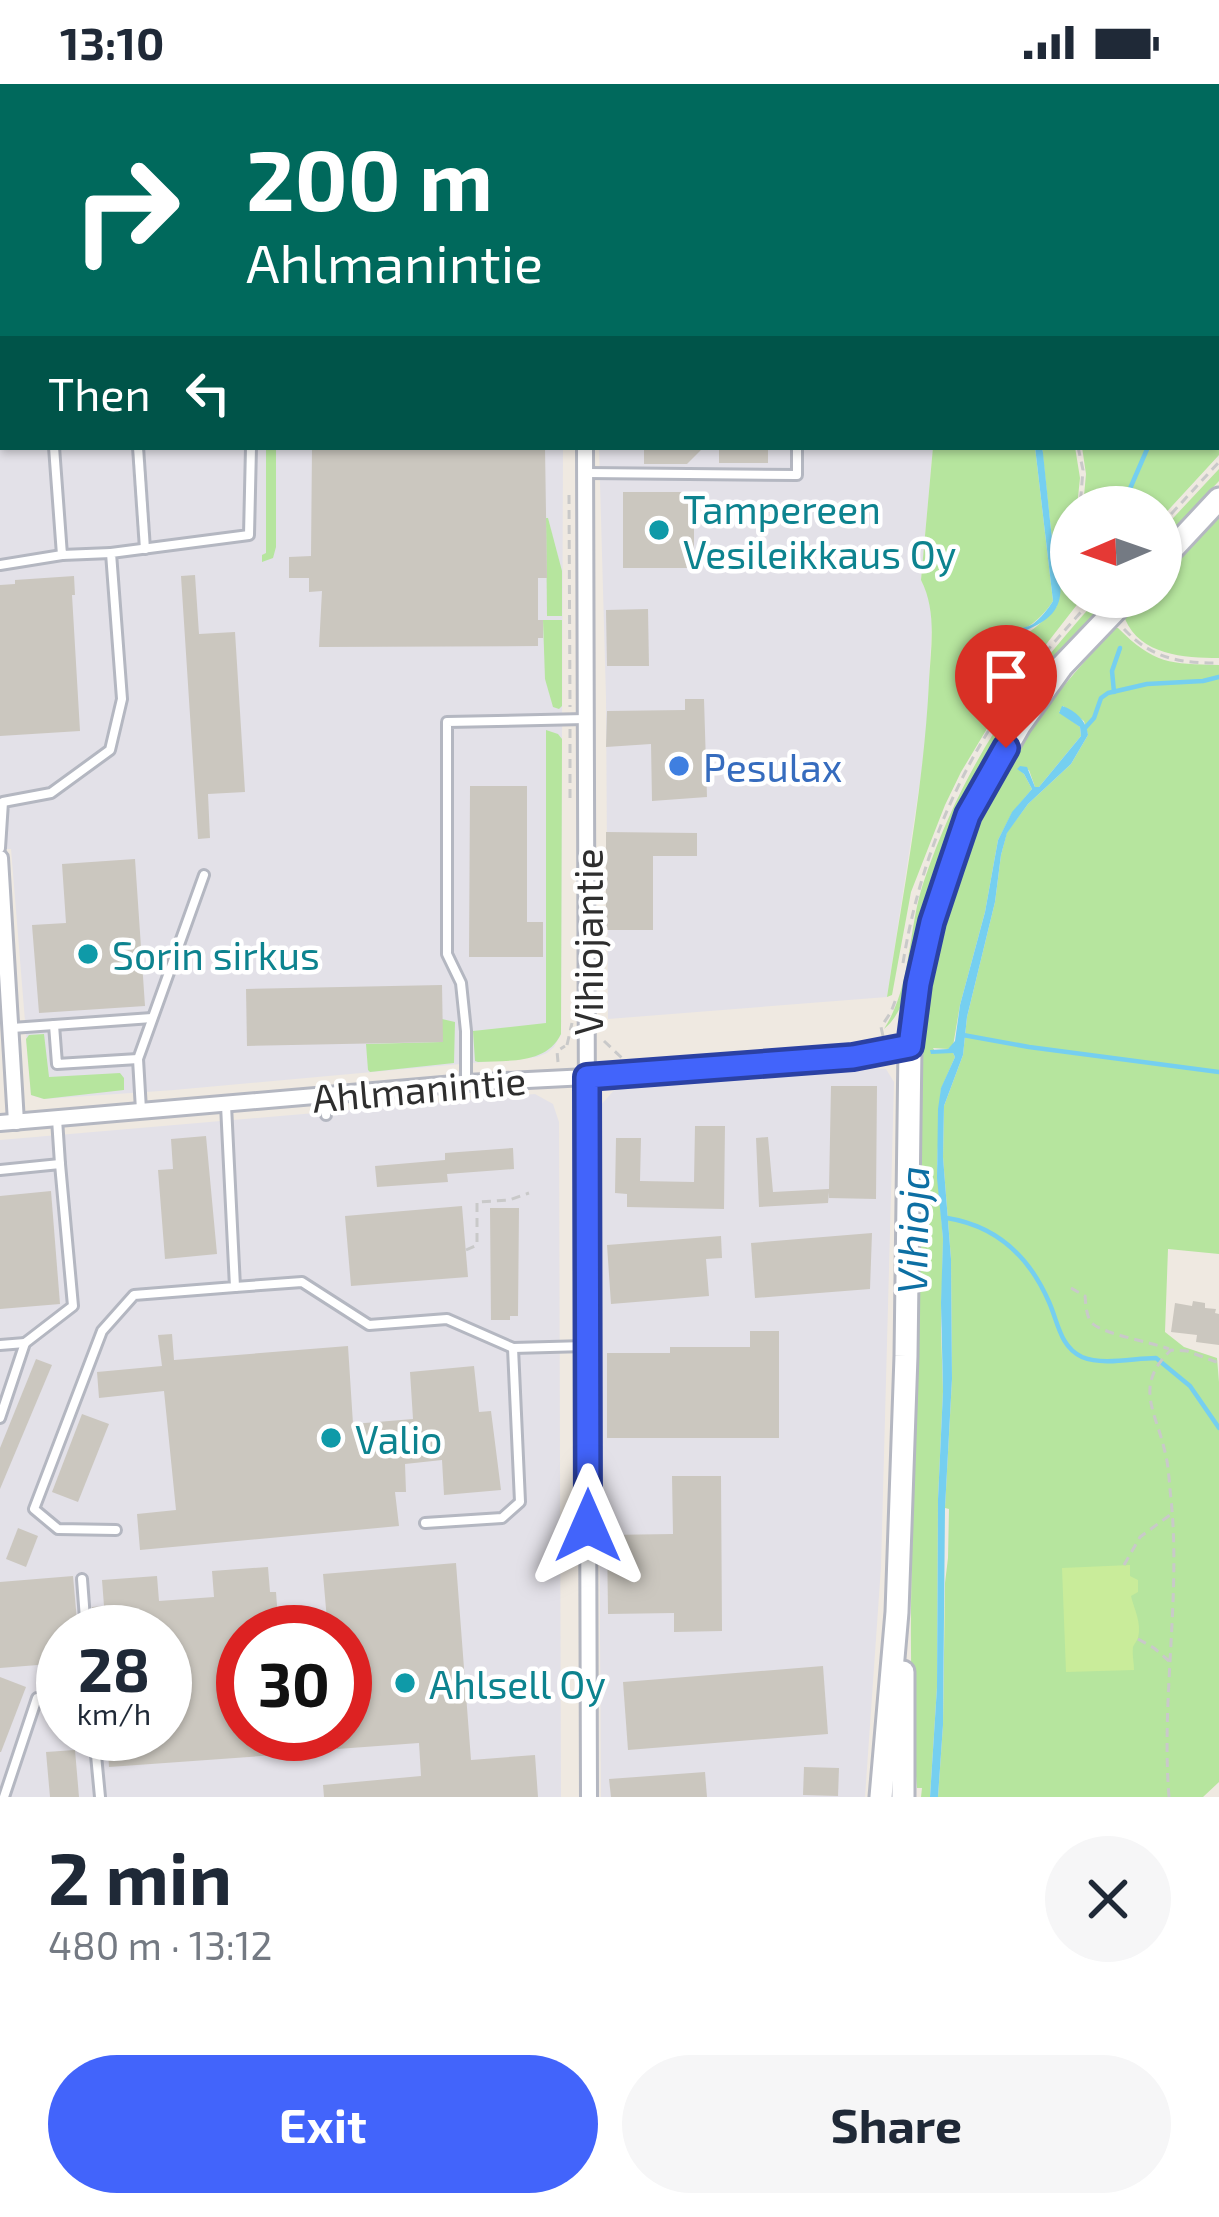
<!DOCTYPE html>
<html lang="en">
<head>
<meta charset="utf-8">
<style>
  :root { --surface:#fff; --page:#f6f6f7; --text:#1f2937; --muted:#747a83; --accent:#4264fb }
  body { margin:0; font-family:"Exo 2",sans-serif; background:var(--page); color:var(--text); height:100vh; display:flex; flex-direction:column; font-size:45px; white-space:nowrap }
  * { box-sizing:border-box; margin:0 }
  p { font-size:39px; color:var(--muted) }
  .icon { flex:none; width:66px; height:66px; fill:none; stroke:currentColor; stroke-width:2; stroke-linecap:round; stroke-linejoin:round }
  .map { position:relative; height:1713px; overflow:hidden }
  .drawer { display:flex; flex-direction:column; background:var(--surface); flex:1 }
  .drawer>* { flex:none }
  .guide { position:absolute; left:0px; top:0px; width:1221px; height:366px; box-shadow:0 3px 9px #0004; background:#00695c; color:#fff; overflow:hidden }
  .needle { width:78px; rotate:268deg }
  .fabs { position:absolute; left:1050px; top:402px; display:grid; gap:24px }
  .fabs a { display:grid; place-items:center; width:132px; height:132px; border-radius:50%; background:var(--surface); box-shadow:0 3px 9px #0004; font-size:60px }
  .speed { position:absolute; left:36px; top:1521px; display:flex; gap:24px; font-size:60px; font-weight:700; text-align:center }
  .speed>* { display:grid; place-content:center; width:156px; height:156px; border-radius:50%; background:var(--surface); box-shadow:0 3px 9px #0004; line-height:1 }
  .speed small { font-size:30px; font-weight:400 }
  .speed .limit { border:18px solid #d22; background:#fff; color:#111 }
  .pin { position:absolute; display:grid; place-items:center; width:102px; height:102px; color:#fff; margin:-123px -51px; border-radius:50% 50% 50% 0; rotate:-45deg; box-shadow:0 0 12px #0007 }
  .pin .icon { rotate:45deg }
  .me { position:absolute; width:132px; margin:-66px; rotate:0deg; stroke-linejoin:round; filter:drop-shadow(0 0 9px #0008) }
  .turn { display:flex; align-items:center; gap:42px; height:252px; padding:0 48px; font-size:54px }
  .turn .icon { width:156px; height:156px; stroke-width:2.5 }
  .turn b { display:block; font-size:84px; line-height:102px }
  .then { display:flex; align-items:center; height:114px; padding:0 48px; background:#0003; gap:24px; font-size:45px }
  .round { display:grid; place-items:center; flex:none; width:126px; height:126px; border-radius:63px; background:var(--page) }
  .head { display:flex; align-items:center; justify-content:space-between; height:204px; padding:0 48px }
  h1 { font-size:72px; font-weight:700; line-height:90px }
  .cta { display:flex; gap:24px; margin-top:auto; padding:24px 48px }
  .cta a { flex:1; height:138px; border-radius:72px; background:var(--accent); color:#fff; font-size:48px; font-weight:700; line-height:138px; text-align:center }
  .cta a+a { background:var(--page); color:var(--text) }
  .status { display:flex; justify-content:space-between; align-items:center; height:84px; padding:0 60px; background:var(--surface); direction:ltr }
  .status svg { height:33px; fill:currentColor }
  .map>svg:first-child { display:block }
  .industrial { fill:#e3e1e8; fill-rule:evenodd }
  .green { fill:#b6e59e }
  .pitch { fill:#c9ec9a }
  .water { fill:#75cff0 }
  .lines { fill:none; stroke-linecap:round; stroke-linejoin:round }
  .stream { stroke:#75cff0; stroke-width:4.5 }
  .building { fill:#cbc7bf }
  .lane-casing { stroke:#b4b7c1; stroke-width:14 }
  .street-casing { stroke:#b4b7c1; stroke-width:20 }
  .secondary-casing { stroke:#b4b7c1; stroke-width:27 }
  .path { stroke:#c9c9c9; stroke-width:3; stroke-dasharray:9 6; stroke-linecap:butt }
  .lane { stroke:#fff; stroke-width:8 }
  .street { stroke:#fff; stroke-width:14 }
  .secondary { stroke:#fff; stroke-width:21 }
  .route-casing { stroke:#2b41a3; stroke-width:30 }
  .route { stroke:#4264fb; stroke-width:21 }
  .culture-dot { fill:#0f9aa8; stroke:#fff; stroke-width:4.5 }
  .shop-dot { fill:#3f7fe0; stroke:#fff; stroke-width:4.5 }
  .labels { text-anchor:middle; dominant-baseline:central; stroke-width:9; stroke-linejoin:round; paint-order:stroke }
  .culture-label { font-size:39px; fill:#0d838f; stroke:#fff; text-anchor:start }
  .shop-label { font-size:39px; fill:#366cbe; stroke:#fff; text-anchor:start }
  .street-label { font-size:39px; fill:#2e2e2e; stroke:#fff }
  .water-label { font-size:42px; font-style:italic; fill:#0d6fa3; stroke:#fff }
</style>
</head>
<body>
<div class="status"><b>13:10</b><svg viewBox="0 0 49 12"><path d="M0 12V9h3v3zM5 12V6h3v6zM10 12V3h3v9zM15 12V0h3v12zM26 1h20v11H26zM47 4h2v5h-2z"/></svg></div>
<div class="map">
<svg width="1219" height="1713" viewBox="0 0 1219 1713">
  <rect width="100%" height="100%" fill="#efe9e1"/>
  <g class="industrial">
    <path d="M0 53H3V363H563L561 950 554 963 547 969 537 973 174 1006 44 1015 31 1011 11 765H0Z"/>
    <path d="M599 363H933L921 496 929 512 932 540 926 658 887 913 608 935 606 613Z"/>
    <path d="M843 983 886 985 894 998 881 1483 865 1713H601L597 1040 601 1021 615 1005 624 1000Z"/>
    <path d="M535 1010 553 1020 559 1038 561 1713H0V1056ZM63 1548H165V1650H63ZM243 1548H345V1650H243Z"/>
  </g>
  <g class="green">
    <path d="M1219 211V371L1161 434V423H1083L1086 390 1082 363H1218Z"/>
    <path d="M266 363H276V463L273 474 262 478V471L266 469Z"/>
    <path d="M933 363H1035L1053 517C1048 525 1040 534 1032 540 1012 553 994 546 986 575L1009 592 1013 586 1010 583H998L994 576C999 556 1007 557 1024 551 1036 545 1048 532 1057 522L1056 473 1067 464 1065 461 1055 468 1053 465 1042 363H1075L1080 394 1077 423H1071V513H1083L1009 608 961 688 945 721 911 808 892 911 887 913C903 808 924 703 929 597 931 563 937 527 921 496Z"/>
    <path d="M1219 385V397L1161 459V447Z"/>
    <path d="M1219 430V574C1184 574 1140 571 1125 535L1142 513H1161V493Z"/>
    <path d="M546 434H548L562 487V532H547Z"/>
    <path d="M1093 520 1098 527C1073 554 1049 581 1027 611 979 677 944 756 922 835 912 870 913 921 884 945 913 900 907 844 925 794 962 686 1017 604 1093 520Z"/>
    <path d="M543 536H562V622L559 625 553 623 545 595Z"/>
    <path d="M1115 544H1118C1154 580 1170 580 1219 581V1170L1168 1165 1165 1248 1184 1263 1217 1274 1219 1298V1698L1203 1713H938L943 1641 945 1499 948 1474 949 1425 945 1424 952 1295 951 1175 943 1073 944 1022 963 971 967 933 995 818 1001 771 1007 748 1028 720 1071 680 1088 651 1084 637 1063 622V627H1059L1080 643 1081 652 1039 703H1035L1029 686 1018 685 1024 690 1032 705 1012 729 998 756 985 828 960 921 953 962 948 965 933 964 936 969H953L955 973 941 1005 937 1080 943 1155 941 1245 943 1307 938 1415 937 1603 930 1713H921L922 1704H917C905 1571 914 1437 916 1303 918 1087 897 866 1013 673 1041 626 1077 585 1115 544Z"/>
    <path d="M546 646 558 650 562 655 561 950C546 981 508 976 478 978L475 977 473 947 546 939Z"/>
    <path d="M442 935 455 938 454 979 370 988 368 986 366 960 442 958Z"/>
    <path d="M44 950 49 993 120 989 124 994V1006L44 1015 31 1011 26 955 29 951Z"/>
  </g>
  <path class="pitch" d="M1130 1481V1492L1138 1496V1508L1131 1512C1134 1525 1142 1539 1138 1554 1137 1557 1134 1560 1133 1563 1132 1571 1134 1578 1134 1586L1066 1588 1062 1484Z"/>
  <g class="water">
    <path d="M1035 363H1042L1043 369 1053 465 1055 468 1065 461 1068 463 1056 473C1057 485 1062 499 1060 512 1055 549 1002 543 994 576L998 583 1013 586 1008 593C980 587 981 564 1004 551 1013 545 1024 545 1033 540 1041 534 1048 525 1053 517Z"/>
    <path d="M1062 622C1075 626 1087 637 1088 651L1071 680 1028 720 1007 749 1001 771 995 818 967 933 963 971 944 1022 943 1073 951 1175 952 1295 945 1424 943 1641 938 1713H930L937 1603 938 1415 943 1307 941 1219 943 1155 937 1094 938 1025 941 1004 955 973 953 969 931 970 930 966 948 965 955 957 960 921 985 828 998 756 1012 728 1032 705 1024 690 1017 685 1020 682 1027 683 1035 703H1039L1081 652 1080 643 1059 629Z"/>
  </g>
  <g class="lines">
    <g class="stream">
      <path d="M1218 273 1219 272"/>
      <path d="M1122 423 1148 363"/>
      <path d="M1114 608 1112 587 1120 564"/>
      <path d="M1085 644 1094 634 1101 614 1108 609 1147 600 1203 597 1219 593"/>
      <path d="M963 951 1029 963 1219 988"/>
      <path d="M947 1134C997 1142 1029 1172 1049 1218 1058 1238 1060 1263 1082 1273 1104 1282 1134 1274 1156 1274L1190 1302 1219 1344"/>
    </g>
  </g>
  <g class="building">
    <path d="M312 363H545L547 494H538V536H543V554H538V562L319 563 322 507 309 508V494H289V473L311 472Z"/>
    <path d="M644 363H704L687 380H644Z"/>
    <rect x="719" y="363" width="49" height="16"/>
    <rect x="623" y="408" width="71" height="76"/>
    <path d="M195 491 199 550 235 548 245 708 208 710 210 754 198 755 181 492Z"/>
    <path d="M74 492 75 511H72L80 647 0 652V501L15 500V496Z"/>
    <path d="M648 525 649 582H607L606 526Z"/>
    <path d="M685 615H704L707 713 652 717 651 660 606 663 607 627 685 626Z"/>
    <path d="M470 702H527V838H543V873H469Z"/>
    <path d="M606 748 697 749V772H653V846H606Z"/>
    <path d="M135 775 145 922 39 929 32 841 66 839 62 780Z"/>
    <path d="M442 901 443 958 247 962 246 905Z"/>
    <path d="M831 1002H877L876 1115 829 1114V1108L828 1119 759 1123 756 1054 768 1053 773 1108 829 1105Z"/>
    <path d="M695 1042H725L724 1125 627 1123V1110L615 1109 616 1054H641L640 1097 694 1098Z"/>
    <path d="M206 1052 217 1170 165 1175 158 1086 173 1085 171 1055Z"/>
    <path d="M513 1064 514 1085 447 1090 448 1098 377 1103 375 1082 445 1076V1069Z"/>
    <path d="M51 1107 60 1220 0 1225V1112Z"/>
    <path d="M462 1122 468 1193 351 1202 345 1132Z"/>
    <path d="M490 1124H519L518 1232H510V1236H491Z"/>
    <path d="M872 1149 870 1205 755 1214 751 1159Z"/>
    <path d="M721 1152 722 1174 706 1175 709 1212 611 1220 607 1161Z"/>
    <path d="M1193 1217 1205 1219V1224L1216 1225 1215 1229 1219 1230V1261L1196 1258 1197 1251 1171 1248 1175 1219 1192 1222Z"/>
    <path d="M750 1247H779V1354H607V1269H670V1263H750Z"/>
    <path d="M172 1250 174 1276 348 1262 353 1340 413 1335 410 1288 474 1282 479 1328 491 1327 501 1406 444 1411 442 1376 405 1380 406 1408H395L399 1442 140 1466 137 1430 176 1426 164 1307 99 1314 97 1288 162 1282 158 1251Z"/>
    <path d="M36 1275 52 1281 0 1405V1364Z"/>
    <path d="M82 1330 109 1340 78 1418 52 1408Z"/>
    <path d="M672 1392H721L722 1547 674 1548V1529L608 1530 607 1451 673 1450Z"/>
    <path d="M18 1444 38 1452 26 1483 6 1475Z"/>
    <path d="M456 1479 471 1676 535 1671 538 1713H324L323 1701 421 1692 419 1659 337 1665 336 1650H345V1548H328L323 1490Z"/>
    <path d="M268 1483 270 1508H276L279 1548H243V1650H288L289 1670 109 1683 107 1650H165V1548H94L92 1523 104 1522 102 1496 157 1492 159 1517 214 1513 212 1487Z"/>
    <path d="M73 1492 78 1548H63V1579L0 1584V1498Z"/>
    <path d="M823 1582 828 1650 628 1666 623 1598Z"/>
    <path d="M0 1593 26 1603 1 1668H0Z"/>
    <path d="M75 1666 79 1713H50L46 1668Z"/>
    <path d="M804 1683 839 1684 838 1712 803 1711Z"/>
    <path d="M705 1688 707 1713H611L609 1695Z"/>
  </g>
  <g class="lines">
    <defs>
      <g id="lane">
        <path d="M716 0V3"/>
        <path d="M795 0V3"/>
        <path d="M929 0V3"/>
        <path d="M0 128 3 131"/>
        <path d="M0 278H3"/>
        <path d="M54 363 62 471 111 469"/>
        <path d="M138 363 145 465"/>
        <path d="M587 389 797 391V363"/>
        <path d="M0 481 62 471"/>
        <path d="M0 764 3 718 51 709 110 666 122 615 111 469 249 451 251 363"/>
        <path d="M54 941 57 980 138 975"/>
        <path d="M12 944 152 934"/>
        <path d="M466 998V947L461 899 447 870V638L585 635"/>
        <path d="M141 1026 138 975 204 791"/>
        <path d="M326 1031V1013"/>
        <path d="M57 1035 60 1080"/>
        <path d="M0 1086 60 1080 73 1222 25 1259 0 1334"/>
        <path d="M235 1203 302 1198 369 1241 447 1235 513 1264 586 1262"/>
        <path d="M0 1261 25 1259"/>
        <path d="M425 1439 502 1434 520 1418 513 1264"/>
        <path d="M116 1446 58 1445 34 1425 102 1247 134 1211 235 1203 226 1021"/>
        <path d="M82 1495 86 1548"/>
        <path d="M94 1650 100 1713"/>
        <path d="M4 1713 37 1614"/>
      </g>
      <g id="street">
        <path d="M123 0V3"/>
        <path d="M478 0V3"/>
        <path d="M584 0V3"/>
        <path d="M585 363 589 1713"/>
        <path d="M0 774 16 1038"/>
        <path d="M0 1039 466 999 587 993 853 972 910 962"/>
      </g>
      <g id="secondary">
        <path d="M299 0V3"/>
        <path d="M621 3 668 0"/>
        <path d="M0 37H3"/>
        <path d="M1161 477 1219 415"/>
        <path d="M903 1588V1713"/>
        <path d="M881 1713 897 1528 906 1272 910 962 918 900 932 839 968 731 1019 642 1062 582 1128 513"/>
      </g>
    </defs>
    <use href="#lane" class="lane-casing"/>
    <use href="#street" class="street-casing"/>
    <use href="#secondary" class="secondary-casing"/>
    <g class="path">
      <path d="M809 3 861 0"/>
      <path d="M951 3 952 0"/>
      <path d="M1078 363 1083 386 1080 423"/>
      <path d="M569 411 570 623"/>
      <path d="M1161 441 1219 378"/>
      <path d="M1124 545C1152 575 1180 579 1219 579"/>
      <path d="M570 645V719"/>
      <path d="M903 879C918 785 952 700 1005 621 1031 582 1064 548 1094 513"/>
      <path d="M883 952 881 943 891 928 897 912"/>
      <path d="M604 957 623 975"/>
      <path d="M567 961 572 939"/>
      <path d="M558 978 557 967 565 962"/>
      <path d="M466 1166 477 1161V1118L509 1116 529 1109"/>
      <path d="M1071 1204 1085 1212C1086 1221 1086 1234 1093 1240 1104 1250 1151 1258 1169 1265"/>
      <path d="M1124 1481 1140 1453 1170 1431"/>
      <path d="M1138 1555 1154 1564 1169 1577"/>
      <path d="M1169 1713C1161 1614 1181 1513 1171 1415 1169 1399 1169 1383 1165 1368 1156 1327 1133 1302 1171 1266L1187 1267 1219 1279"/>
    </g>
    <use href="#lane" class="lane"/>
    <use href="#street" class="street"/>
    <use href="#secondary" class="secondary"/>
  </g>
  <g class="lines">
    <defs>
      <path id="route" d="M588 1442 587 993 853 973 910 962 918 900 932 838 950 784 968 731 1006 664"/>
    </defs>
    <use href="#route" class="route-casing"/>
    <use href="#route" class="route"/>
  </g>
  <g class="culture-dot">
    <circle cx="659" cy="446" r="12"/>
    <circle cx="88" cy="870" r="12"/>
    <circle cx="331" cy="1354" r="12"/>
    <circle cx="405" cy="1599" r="12"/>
  </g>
  <circle class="shop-dot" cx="679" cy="682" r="12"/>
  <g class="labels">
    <g class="culture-label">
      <text x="683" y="424">Tampereen<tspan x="683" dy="45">Vesileikkaus Oy</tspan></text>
      <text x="112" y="870">Sorin sirkus</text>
      <text x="355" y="1354">Valio</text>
      <text x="429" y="1599">Ahlsell Oy</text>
    </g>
    <g class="shop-label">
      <text x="703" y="682">Pesulax</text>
    </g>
    <g class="street-label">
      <text transform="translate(587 858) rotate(-90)">Vihiojantie</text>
      <text transform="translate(419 1004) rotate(-5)">Ahlmanintie</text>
    </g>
    <g class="water-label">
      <text transform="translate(911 1146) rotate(-89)">Vihioja</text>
    </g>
  </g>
</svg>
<div class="fabs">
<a><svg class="needle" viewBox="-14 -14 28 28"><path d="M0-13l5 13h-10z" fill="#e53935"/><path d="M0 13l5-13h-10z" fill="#747a83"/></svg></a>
</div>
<div class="speed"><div>28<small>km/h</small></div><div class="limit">30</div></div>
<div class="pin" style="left:1006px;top:664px;background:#d93025"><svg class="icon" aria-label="arrive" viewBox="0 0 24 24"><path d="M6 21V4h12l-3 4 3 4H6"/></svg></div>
<svg class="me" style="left:588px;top:1442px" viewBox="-20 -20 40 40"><path d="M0-17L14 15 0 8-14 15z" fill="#4264fb" stroke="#fff" stroke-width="4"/></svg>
<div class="guide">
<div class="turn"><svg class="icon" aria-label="right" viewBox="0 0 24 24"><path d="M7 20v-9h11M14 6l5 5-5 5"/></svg><div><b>200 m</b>Ahlmanintie</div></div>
<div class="then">Then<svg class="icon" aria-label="left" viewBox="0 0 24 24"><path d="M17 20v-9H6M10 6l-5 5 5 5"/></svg></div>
</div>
</div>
<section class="drawer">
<div class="head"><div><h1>2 min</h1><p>480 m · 13:12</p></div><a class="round"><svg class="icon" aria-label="close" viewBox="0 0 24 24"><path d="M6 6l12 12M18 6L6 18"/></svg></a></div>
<div class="cta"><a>Exit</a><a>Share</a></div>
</section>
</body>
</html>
